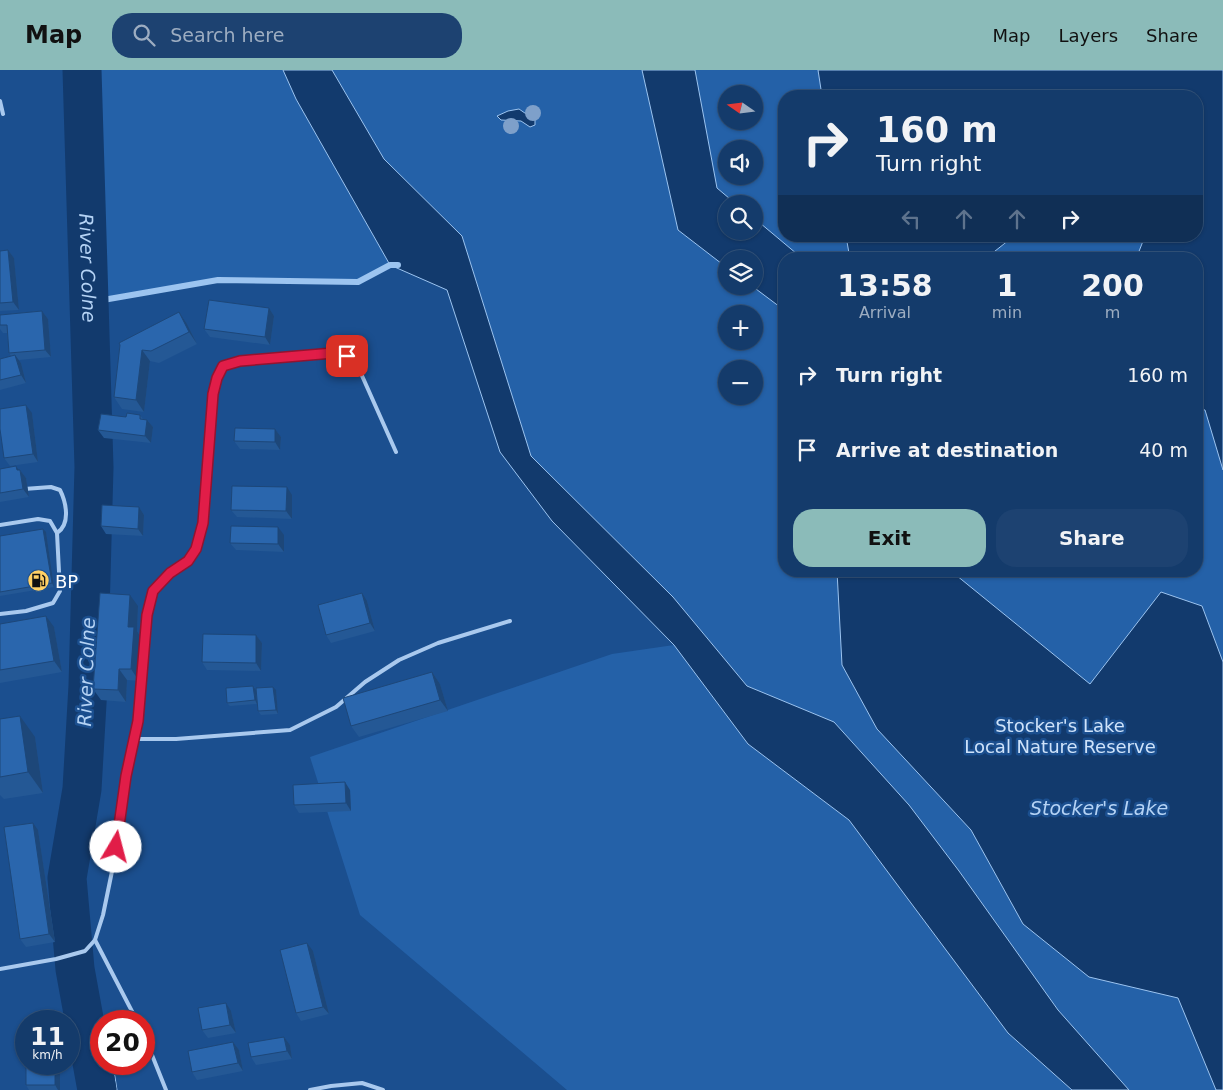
<!DOCTYPE html>
<html lang="en">
<head>
<meta charset="utf-8">
<style>
  :root { --surface:#143b6b; --page:#1d4271; --text:#f1f3f6; --muted:#9dadc1; --line:#33557e; --accent:#8bbbb9 }
  body { margin:0; font-family:"DejaVu Sans",sans-serif; background:var(--page); color:var(--text); height:100vh; display:flex; flex-direction:column; font-size:19px; white-space:nowrap }
  * { box-sizing:border-box; margin:0 }
  p { font-size:16px; color:var(--muted) }
  .icon { flex:none; width:28px; height:28px; fill:none; stroke:currentColor; stroke-width:2; stroke-linecap:round; stroke-linejoin:round }
  .map { position:relative; flex:1; overflow:hidden }
  .panel { position:absolute; left:778px; top:182px; width:425px; height:325px; display:flex; flex-direction:column; background:var(--surface); border-radius:20px; box-shadow:0 1px 4px #0004,0 0 0 1px var(--line) }
  .panel>* { flex:none }
  .top-card { position:absolute; left:778px; top:20px; width:425px; height:152px; border-radius:20px; box-shadow:0 1px 4px #0004,0 0 0 1px var(--line); background:#143b6b; color:var(--text); overflow:hidden }
  .needle { width:32px; rotate:284deg }
  .buttons { position:absolute; left:718px; top:15px; display:grid; gap:10px }
  .buttons a { display:grid; place-items:center; width:45px; height:45px; border-radius:50%; background:var(--surface); box-shadow:0 1px 4px #0004,0 0 0 1px var(--line); font-size:25px }
  .speed { position:absolute; left:15px; top:940px; display:flex; gap:10px; font-size:25px; font-weight:700; text-align:center }
  .speed>* { display:grid; place-content:center; width:65px; height:65px; border-radius:50%; background:var(--surface); box-shadow:0 1px 4px #0004,0 0 0 1px var(--line); line-height:1 }
  .speed small { font-size:12px; font-weight:400 }
  .speed .limit { border:8px solid #d22; background:#fff; color:#111 }
  .pin { position:absolute; display:grid; place-items:center; width:42px; height:42px; color:#fff; margin:-21px; border-radius:10px; box-shadow:0 2px 8px #0006 }
  .me { position:absolute; width:55px; margin:-28px; rotate:8deg; stroke-linejoin:round; filter:drop-shadow(0 0 4px #0008) }
  .turn { display:flex; align-items:center; gap:18px; height:105px; padding:0 15px; font-size:22px }
  .turn .icon { width:65px; height:65px; stroke-width:2.5 }
  .turn b { display:block; font-size:35px; line-height:42px }
  .lanes { display:flex; align-items:center; height:48px; padding:0 15px; background:#0003; justify-content:center; gap:25px; direction:ltr }
  .lanes .off { opacity:.35 }
  .eta { display:flex; justify-content:space-evenly; align-items:center; height:85px; text-align:center }
  .eta b { font-size:30px; font-weight:600; line-height:35px }
  .cta { display:flex; gap:10px; margin-top:auto; padding:10px 15px }
  .cta a { flex:1; height:58px; border-radius:20px; background:var(--accent); color:#111; font-size:20px; font-weight:600; line-height:58px; text-align:center }
  .cta a+a { background:var(--page); color:var(--text) }
  ul { padding:0; list-style:none }
  li { display:flex; align-items:center; gap:15px; height:75px; padding:0 15px }
  li div { flex:1 }
  li b { display:block; font-size:19px }
  li em { font-style:normal }
  header { display:flex; align-items:center; gap:30px; box-sizing:border-box; height:70px; padding:0 25px; background:var(--accent); color:#111 }
  header strong { font-size:24px }
  nav { display:flex; gap:28px; margin-inline-start:auto; font-size:18px }
  .search { width:350px; height:45px; background:var(--page); display:flex; align-items:center; gap:12px; box-sizing:border-box; padding:0 18px; border-radius:20px; color:var(--muted); font-size:19px }
  .map>svg:first-child { display:block }
  .green { fill:#2461a8; fill-rule:evenodd }
  .water { fill:#123a6d; stroke:#9cc4f0 }
  .lines { fill:none; stroke-linecap:round; stroke-linejoin:round }
  .stream { stroke:#9cc4f0; stroke-width:6 }
  .river { stroke:#123a6d; stroke-width:39 }
  .service { stroke:#a9c9ee; stroke-width:4 }
  .tree { fill:#7ea0ca }
  .wall { fill:#245895 }
  .shaded-wall { fill:#1d4779 }
  .building { fill:#2a66ad; stroke:#1d4779 }
  .route-casing { stroke:#92132f; stroke-width:12 }
  .route { stroke:#e11d48; stroke-width:9 }
  .labels { text-anchor:middle; dominant-baseline:central; stroke-width:5; stroke-linejoin:round; paint-order:stroke }
  .poi-label { font-size:18px; fill:#fff; stroke:#1b4f8f; text-anchor:start }
  .park-label { font-size:18px; fill:#cfe3fa; stroke:#1b4f8f }
  .water-label { font-size:19px; font-style:italic; fill:#b5d3f5; stroke:#1b4f8f }
</style>
</head>
<body>
<header>
<strong>Map</strong>
<div class="search"><svg class="icon" aria-label="search" viewBox="0 0 24 24"><circle cx="10" cy="10" r="6"/><path d="M15 15l6 6"/></svg>Search here</div>
<nav><a>Map</a><a>Layers</a><a>Share</a></nav>
</header>
<div class="map">
<svg width="1223" height="1020" viewBox="0 0 1223 1020">
  <rect width="100%" height="100%" fill="#1b4f8f"/>
  <g class="green">
    <path d="M86 0H283L296 29 390 195 358 212 218 210 103 230 89 223Z"/>
    <path d="M332 0H1223V1020H1129L1058 940 959 801 909 735 834 652 747 616 673 527 531 386 462 166 384 89ZM726 24H754V51H726ZM784 26H1196V166H784ZM726 79H754V106H726ZM726 134H754V161H726ZM726 189H754V216H726ZM784 189H1196V501H784ZM726 244H754V271H726ZM726 299H754V326H726Z"/>
    <path d="M674 575 748 674 849 750 1008 963 1072 1020H567L360 845 310 687 612 584Z"/>
  </g>
  <g class="water">
    <path d="M283 0H332L384 89 462 166 531 386 673 527 747 616 834 652 909 735 959 801 1058 940 1129 1020H1072L1008 963 849 750 748 674 674 575 552 451 500 382 447 220 390 195 296 29Z"/>
    <path d="M642 0H695L717 118 736 134H726V161H754V148L803 189H784V240L752 216H754V189H726V197L678 160Z"/>
    <path d="M818 0H1223V400L1205 340 1196 338V189H1136L1145 166H1196V43L1199 37H1196V26H822Z"/>
    <path d="M519 39 535 50V55L530 57 521 51 501 50 497 46 508 41Z"/>
    <path d="M846 166H1014L985 189H850Z"/>
    <path d="M837 501H951L1090 614 1161 522 1202 536 1223 592V1020H1216L1178 928 1089 907 1023 854 971 760 877 659 842 595Z"/>
    <path d="M77 948 101 957V994H113L117 1020H89Z"/>
  </g>
  <g class="lines">
    <path class="stream" d="M89 223 103 230 218 210 358 212 390 195H398"/>
    <path class="river" id="s1" d="M82 0 94 397 88 616 82 719 67 808 75 899 97 1020"/>
    <g class="service">
      <path d="M0 31 3 44"/>
      <path d="M24 419 51 417 60 420C66 432 71 454 57 463"/>
      <path d="M0 455 38 449 50 451 57 463 60 521 53 533 26 541 0 544"/>
      <path d="M135 669H176L290 660 336 637 365 612 399 590 438 573 510 551"/>
      <path d="M95 870 137 951"/>
      <path d="M0 899 56 889 85 881 95 870 103 845 117 777 126 706 139 651 147 545 153 521 170 503 188 491 196 479 203 453 213 324 217 308 223 296 240 291 333 283 347 285 355 290 396 382"/>
      <path d="M144 965 166 1020"/>
      <path d="M310 1020 331 1016 362 1013 383 1020"/>
    </g>
  </g>
  <g class="tree">
    <circle cx="533" cy="43" r="8"/>
    <circle cx="511" cy="56" r="8"/>
  </g>
  <g class="wall">
    <path d="M8 180 14 188 19 240 0 241V181Z"/>
    <path d="M269 238 274 246 270 275 210 267 204 259Z"/>
    <path d="M42 241 48 249 51 287 19 290 21 293 26 313 0 320V289L11 286 9 283 7 263H3L0 259V245Z"/>
    <path d="M179 242 187 254 197 274 159 293 150 291 144 342 122 339 114 327 120 275Z"/>
    <path d="M32 343 38 392 10 396 4 388Z"/>
    <path d="M140 345 143 349 147 350 153 357 151 373 104 368 98 360 126 347Z"/>
    <path d="M275 359 281 367 280 380 240 379 234 371Z"/>
    <path d="M0 399 20 400 26 408 29 427 0 432Z"/>
    <path d="M292 425V449L237 447 231 440Z"/>
    <path d="M139 437 144 445 143 466 106 464 101 456Z"/>
    <path d="M46 462 54 517 0 526V466Z"/>
    <path d="M284 465V482L236 480 230 473Z"/>
    <path d="M367 531 375 561 331 573 326 565Z"/>
    <path d="M138 536 137 561 142 569 139 611 127 610 126 632 101 630 93 619Z"/>
    <path d="M0 554 54 557 62 602 0 613Z"/>
    <path d="M256 565 262 573 261 601 207 600 202 592Z"/>
    <path d="M432 602 440 614 448 641 359 667 351 656Z"/>
    <path d="M253 616 256 619 276 620 278 644 261 645 258 641 257 634 230 636 227 633Z"/>
    <path d="M0 649 35 667 43 723 4 729 0 725Z"/>
    <path d="M350 720 351 741 299 743 294 735Z"/>
    <path d="M38 760 55 872 26 877 20 869Z"/>
    <path d="M313 881 329 944 301 951 296 943Z"/>
    <path d="M231 941 236 963 208 968 202 960Z"/>
    <path d="M284 967 290 975 292 989 256 995 251 987Z"/>
    <path d="M233 972 239 980 243 1001 197 1010 192 1002Z"/>
    <path d="M60 994V1020H29L26 1015Z"/>
  </g>
  <g class="shaded-wall">
    <path d="M8 180 14 188 19 240 13 232Z"/>
    <path d="M269 238 274 246 270 275 265 267Z"/>
    <path d="M42 241 48 249 51 287 45 280Z"/>
    <path d="M179 242 187 254 197 274 189 262Z"/>
    <path d="M142 280 150 291 144 342 136 330Z"/>
    <path d="M15 285 21 293 26 313 21 305Z"/>
    <path d="M26 335 32 343 38 392 33 384Z"/>
    <path d="M147 350 153 357 151 373 145 366Z"/>
    <path d="M275 359 281 367 280 380 275 372Z"/>
    <path d="M16 396 21 404 20 400 26 408 29 427 23 419Z"/>
    <path d="M287 417 292 425V449L286 441Z"/>
    <path d="M139 437 144 445 143 466 138 459Z"/>
    <path d="M278 457 284 465V482L278 474Z"/>
    <path d="M43 459 46 462 54 517 52 513Z"/>
    <path d="M362 523 367 531 375 561 370 553Z"/>
    <path d="M130 525 138 536 137 561 142 569 139 611 131 599 128 557Z"/>
    <path d="M46 546 54 557 62 602 54 591Z"/>
    <path d="M256 565 262 573 261 601 256 593Z"/>
    <path d="M119 599 127 610 126 632 118 620Z"/>
    <path d="M432 602 440 614 448 641 440 630Z"/>
    <path d="M253 616 256 620 257 634 255 630Z"/>
    <path d="M273 617 276 620 278 644 276 640Z"/>
    <path d="M20 646 35 667 43 723 28 702Z"/>
    <path d="M345 712 350 720 351 741 346 733Z"/>
    <path d="M33 753 38 760 55 872 49 864Z"/>
    <path d="M307 873 313 881 329 944 323 937Z"/>
    <path d="M226 933 231 941 236 963 230 955Z"/>
    <path d="M284 967 290 975 292 989 287 981Z"/>
    <path d="M233 972 239 980 243 1001 238 993Z"/>
    <path d="M55 994H60V1020H58L55 1015Z"/>
  </g>
  <g class="building">
    <path d="M8 180 13 232 0 233V181Z"/>
    <path d="M209 230 269 238 265 267 204 259Z"/>
    <path d="M42 241 45 280 9 283 7 255H0V245Z"/>
    <path d="M179 242 189 262 151 281 142 280 136 330 114 327 120 275 119 273Z"/>
    <path d="M15 285 21 305 0 310V289Z"/>
    <path d="M26 335 33 384 4 388 0 359V339Z"/>
    <path d="M127 343 140 345V349L147 350 145 366 98 360 101 344 126 347Z"/>
    <path d="M235 358 275 359V372L234 371Z"/>
    <path d="M16 396 17 400H20L23 419 0 423V399Z"/>
    <path d="M232 416 287 417 286 441 231 440Z"/>
    <path d="M102 435 139 437 138 459 101 456Z"/>
    <path d="M231 456 278 457V474L230 473Z"/>
    <path d="M43 459 52 513 0 522V466Z"/>
    <path d="M100 523 130 525 128 557H134L131 599H119L118 620 93 619Z"/>
    <path d="M362 523 370 553 326 565 318 535Z"/>
    <path d="M46 546 54 591 0 600V554Z"/>
    <path d="M203 564 256 565V593L202 592Z"/>
    <path d="M432 602 440 630 351 656 343 628Z"/>
    <path d="M253 616 255 630 227 633 226 618Z"/>
    <path d="M273 617 276 640 258 641 256 618Z"/>
    <path d="M20 646 28 702 0 707V649Z"/>
    <path d="M345 712 346 733 294 735 293 715Z"/>
    <path d="M33 753 49 864 20 869 4 757Z"/>
    <path d="M307 873 323 937 296 943 280 880Z"/>
    <path d="M226 933 230 955 202 960 198 938Z"/>
    <path d="M26 967V994H55V1015H26Z"/>
    <path d="M284 967 287 981 251 987 248 973Z"/>
    <path d="M233 972 238 993 192 1002 188 981Z"/>
  </g>
  <g class="lines">
    <defs>
      <path id="route" d="M116 777 126 706 138 651 147 545 153 521 170 503 188 491 196 479 203 453 213 324 217 308 223 296 240 291 333 283 347 286"/>
    </defs>
    <use href="#route" class="route-casing"/>
    <use href="#route" class="route"/>
  </g>
  <defs>
    <symbol id="fuel-disc" viewBox="-11 -11 22 22"><circle r="9.5" fill="#ffd166" stroke="#1b4f8f"/><path d="M-5.5-6h7V0h2V4h1.3V-2.5L3-4.5l.8-.8L6-3V5H2.5V1h-1V6h-7ZM-4.2-4.7v3.2H.2V-4.7Z" fill="#111"/></symbol>
  </defs>
  <g fill-rule="evenodd">
    <use href="#fuel-disc" x="26" y="498" width="25" height="25"/>
  </g>
  <g class="labels">
    <g class="poi-label">
      <text x="55" y="511">BP</text>
    </g>
    <g class="park-label">
      <text x="1060" y="655">Stocker's Lake<tspan x="1060" dy="21">Local Nature Reserve</tspan></text>
    </g>
    <g class="water-label">
      <text stroke="none"><textPath href="#s1" startOffset="198">River Colne</textPath></text>
      <text transform="translate(86 602) rotate(-88)">River Colne</text>
      <text x="1099" y="738">Stocker's Lake</text>
    </g>
  </g>
</svg>
<div class="buttons">
<a><svg class="needle" viewBox="-14 -14 28 28"><path d="M0-13l5 13h-10z" fill="#e53935"/><path d="M0 13l5-13h-10z" fill="#9dadc1"/></svg></a>
<a><svg class="icon" aria-label="sound" viewBox="0 0 24 24"><path d="M4 9h4l5-4v14l-5-4H4zM17 9q2 3 0 6"/></svg></a>
<a><svg class="icon" aria-label="search" viewBox="0 0 24 24"><circle cx="10" cy="10" r="6"/><path d="M15 15l6 6"/></svg></a>
<a><svg class="icon" aria-label="layers" viewBox="0 0 24 24"><path d="M12 4l9 5-9 5-9-5zM3 14l9 5 9-5"/></svg></a>
<a>+</a>
<a>−</a>
</div>
<div class="speed"><div>11<small>km/h</small></div><div class="limit">20</div></div>
<div class="pin" style="left:347px;top:286px;background:#d93025"><svg class="icon" aria-label="arrive" viewBox="0 0 24 24"><path d="M6 21V4h12l-3 4 3 4H6"/></svg></div>
<svg class="me" style="left:116px;top:777px" viewBox="-20 -20 40 40"><circle r="19" fill="#fff"/><path d="M0-13L10 11 0 6-10 11z" fill="#e11d48"/></svg>
<div class="top-card">
<div class="turn"><svg class="icon" aria-label="right" viewBox="0 0 24 24"><path d="M7 20v-9h11M14 6l5 5-5 5"/></svg><div><b>160 m</b>Turn right</div></div>
<div class="lanes"><svg class="icon off" aria-label="left" viewBox="0 0 24 24"><path d="M17 20v-9H6M10 6l-5 5 5 5"/></svg><svg class="icon off" aria-label="ahead" viewBox="0 0 24 24"><path d="M12 20V5M6 11l6-6 6 6"/></svg><svg class="icon off" aria-label="ahead" viewBox="0 0 24 24"><path d="M12 20V5M6 11l6-6 6 6"/></svg><svg class="icon" aria-label="right" viewBox="0 0 24 24"><path d="M7 20v-9h11M14 6l5 5-5 5"/></svg></div>
</div>
<section class="panel">
<div class="eta">
<div><b>13:58</b><p>Arrival</p></div>
<div><b>1</b><p>min</p></div>
<div><b>200</b><p>m</p></div>
</div>
<ul>
<li><svg class="icon" aria-label="right" viewBox="0 0 24 24"><path d="M7 20v-9h11M14 6l5 5-5 5"/></svg><div><b>Turn right</b></div><em>160 m</em></li>
<li><svg class="icon" aria-label="arrive" viewBox="0 0 24 24"><path d="M6 21V4h12l-3 4 3 4H6"/></svg><div><b>Arrive at destination</b></div><em>40 m</em></li>
</ul>
<div class="cta"><a>Exit</a><a>Share</a></div>
</section>
</div>
</body>
</html>
